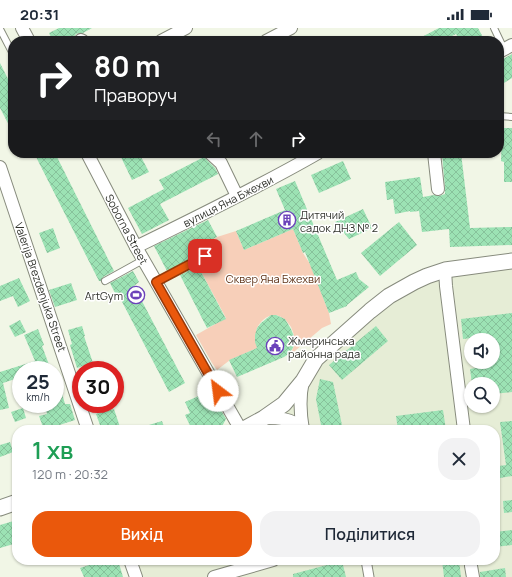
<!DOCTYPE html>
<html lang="uk">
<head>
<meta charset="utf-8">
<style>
  :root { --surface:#fff; --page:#f2f2f3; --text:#1f2937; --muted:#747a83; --accent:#ea580c }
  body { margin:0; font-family:Manrope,sans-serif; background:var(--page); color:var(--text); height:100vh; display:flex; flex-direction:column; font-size:15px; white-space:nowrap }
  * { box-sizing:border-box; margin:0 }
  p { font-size:13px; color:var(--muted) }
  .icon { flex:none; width:22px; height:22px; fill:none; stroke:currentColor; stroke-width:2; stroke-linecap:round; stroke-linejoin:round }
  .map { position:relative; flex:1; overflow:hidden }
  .drawer { position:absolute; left:12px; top:397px; width:488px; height:140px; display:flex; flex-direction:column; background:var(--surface); border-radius:16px; box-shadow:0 1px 3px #0004 }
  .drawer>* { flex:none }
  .top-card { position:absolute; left:8px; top:8px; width:496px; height:122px; border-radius:16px; box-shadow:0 1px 3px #0004; background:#202124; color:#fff; overflow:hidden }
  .fabs { position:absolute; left:464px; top:305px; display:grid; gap:8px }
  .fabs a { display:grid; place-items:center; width:36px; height:36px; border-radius:50%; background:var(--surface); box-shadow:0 1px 3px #0004; font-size:20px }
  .speed { position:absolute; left:12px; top:333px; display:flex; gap:8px; font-size:20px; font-weight:700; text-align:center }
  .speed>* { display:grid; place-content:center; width:52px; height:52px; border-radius:50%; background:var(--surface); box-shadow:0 1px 3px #0004; line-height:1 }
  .speed small { font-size:10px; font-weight:400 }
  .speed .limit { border:6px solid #d22; background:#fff; color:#111 }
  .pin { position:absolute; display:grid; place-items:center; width:34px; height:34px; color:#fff; margin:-17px; border-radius:8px; box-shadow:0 2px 6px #0006 }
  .me { position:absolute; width:44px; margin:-22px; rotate:330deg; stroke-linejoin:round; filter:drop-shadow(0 0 3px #0008) }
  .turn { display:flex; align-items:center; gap:14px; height:84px; padding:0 20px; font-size:18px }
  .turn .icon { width:52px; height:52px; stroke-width:2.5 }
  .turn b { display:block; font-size:28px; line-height:34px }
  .lanes { display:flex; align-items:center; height:38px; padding:0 20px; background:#0003; justify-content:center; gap:20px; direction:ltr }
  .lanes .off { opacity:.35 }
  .round { display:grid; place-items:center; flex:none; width:42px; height:42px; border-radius:16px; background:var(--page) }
  .headline { display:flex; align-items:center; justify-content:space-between; height:68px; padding:0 20px }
  h1 { font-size:24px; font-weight:600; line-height:30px; color:#1e9e55 }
  .button { display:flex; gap:8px; margin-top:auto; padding:8px 20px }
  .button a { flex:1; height:46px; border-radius:16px; background:var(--accent); color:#fff; font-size:16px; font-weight:600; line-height:46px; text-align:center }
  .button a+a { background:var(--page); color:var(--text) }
  .status { display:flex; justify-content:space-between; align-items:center; height:28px; padding:0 20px; background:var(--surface); direction:ltr }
  .status svg { height:11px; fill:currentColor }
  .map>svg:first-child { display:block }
  .built { fill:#e6edd6; fill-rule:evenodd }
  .green { fill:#f7cfb9 }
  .building { fill:url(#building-cross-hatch) }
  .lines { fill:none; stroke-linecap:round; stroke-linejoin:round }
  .service-casing { stroke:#878b7d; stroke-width:8 }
  .pedestrian-casing { stroke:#878b7d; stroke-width:11 }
  .minor-casing { stroke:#878b7d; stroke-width:14 }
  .tertiary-casing { stroke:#878b7d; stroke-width:17 }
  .service { stroke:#fff; stroke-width:6 }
  .pedestrian { stroke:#fff; stroke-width:9 }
  .minor { stroke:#fff; stroke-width:12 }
  .tertiary { stroke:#fff; stroke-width:15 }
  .route-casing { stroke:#983908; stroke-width:10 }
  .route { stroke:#ea580c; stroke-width:7 }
  .labels { text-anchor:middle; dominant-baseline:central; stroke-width:3; stroke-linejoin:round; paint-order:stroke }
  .street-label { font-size:11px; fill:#30322c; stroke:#fff }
  .poi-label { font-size:11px; fill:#30322c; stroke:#fff; text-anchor:start }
  .park-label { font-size:11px; fill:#5e3216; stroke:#fff }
</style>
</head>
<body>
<div class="status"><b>20:31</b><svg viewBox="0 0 49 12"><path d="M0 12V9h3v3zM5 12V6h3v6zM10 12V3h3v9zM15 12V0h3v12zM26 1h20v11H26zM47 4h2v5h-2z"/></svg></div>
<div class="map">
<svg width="512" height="549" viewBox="0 0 512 549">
  <defs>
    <pattern id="building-cross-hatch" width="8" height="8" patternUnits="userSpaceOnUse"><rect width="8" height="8" fill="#9ce2b4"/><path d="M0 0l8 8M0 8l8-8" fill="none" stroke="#87c29b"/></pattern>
  </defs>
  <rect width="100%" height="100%" fill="#f1f6e6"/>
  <path class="built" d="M512 233V549H136L130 532H495V402H242L264 390 307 345 414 254ZM471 312H493V334H471ZM471 356H493V378H471Z"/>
  <path class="green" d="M293 201 303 225 310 236 329 285 331 296 322 300 289 328C291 324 294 319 295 314 295 309 293 304 291 299 284 288 274 282 263 292 259 296 256 300 256 305 255 310 257 316 257 320L230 332 217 342 212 335 196 307 226 290 190 223 217 209 236 203 244 222Z"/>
  <g class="building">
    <path d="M59 0H92L83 5H79L76 6 73 10 68 13H53L49 5Z"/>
    <path d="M439 0H478L485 13H460L456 6 442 13H414Z"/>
    <path d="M512 26V50L499 58V31H503Z"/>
    <path d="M0 35 13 61V105L0 80Z"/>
    <path d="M502 100H512V154H504V134L501 133Z"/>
    <path d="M34 125H55L114 243 103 249 101 253H99Z"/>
    <path d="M119 125H139L149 144 132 152Z"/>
    <path d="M442 125H461L470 200 512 199V217L450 219 449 201 422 204 419 183 410 184V183L395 186 393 171 387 172 385 154 420 149 423 169 434 167 439 168 445 166V160Z"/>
    <path d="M204 129 215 140 218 146 160 176 169 192 142 206 128 180 164 161 159 152Z"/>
    <path d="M343 133 351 151 319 165 311 147Z"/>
    <path d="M295 153 337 252 356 244 359 251 369 259 347 277V278L329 285 305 224 303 225 293 201 244 222 236 203 285 182 276 161Z"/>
    <path d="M363 181 372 200 349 211 335 194Z"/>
    <path d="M208 192 217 209 190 222 194 230 167 243 154 218Z"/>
    <path d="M399 194 417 217 380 248 361 225Z"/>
    <path d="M53 200 60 220 47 225 39 205Z"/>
    <path d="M198 238 226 291 207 300 180 247Z"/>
    <path d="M133 243 139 254 134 258 185 355 169 364 118 266 116 267 110 255Z"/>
    <path d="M19 250 30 273 18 279 13 268 0 273V258Z"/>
    <path d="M71 255 77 272 55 279 49 262Z"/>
    <path d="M512 285V364L493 366V356H472L470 341 476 340V334H493V312H473V310L463 311 461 291Z"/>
    <path d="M271 287H276L285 291 291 301 295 311V316L290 325 284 329 237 349 229 332 257 320 255 314V307L257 300 261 295Z"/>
    <path d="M20 292 26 304 15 309 9 298Z"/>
    <path d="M82 298 85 308H84L93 335 77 340 70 317 72 316 68 302Z"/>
    <path d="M376 298 388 313 342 352 329 337Z"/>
    <path d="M38 301 44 317 42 318 51 342H21V349L0 356 3 355 9 380 0 382V344L35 333 24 307Z"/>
    <path d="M55 348H57L65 376H70L75 392 44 402 39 388 47 386 44 376H55Z"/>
    <path d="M320 351 333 354 343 402H322L316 371Z"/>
    <path d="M210 363 226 391 220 402H192L185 387 190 385 185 374Z"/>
    <path d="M23 380 26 390 15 394 11 384Z"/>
    <path d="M114 381 121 402H103L102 397H100L96 386Z"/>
    <path d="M443 382 446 402H398L396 388Z"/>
    <path d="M162 393 165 402H139V400Z"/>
    <path d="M512 393V448L500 450 499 438 506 437 500 394Z"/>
    <path d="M10 414 13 424 0 429V417Z"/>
    <path d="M512 472V484L504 485 503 473Z"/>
    <path d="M17 492V515L0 520V497Z"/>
    <path d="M512 502V517L495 519V504Z"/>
    <path d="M97 532H118L123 549H84L80 540 98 534Z"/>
    <path d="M442 532H459L461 549H444Z"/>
    <path d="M342 533 346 549H293V546Z"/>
    <path d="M505 540 506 549H480V544Z"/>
  </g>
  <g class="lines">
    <defs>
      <g id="service">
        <path d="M494 0 504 21"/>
        <path d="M0 1 13 26"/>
        <path d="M499 88 512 89"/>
        <path d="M105 253 143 232"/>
        <path d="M156 254 205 229"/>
      </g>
      <path id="pedestrian" d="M366 532 369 549"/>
      <g id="minor">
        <path d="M22 0 29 13"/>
        <path d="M80 13 81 12 83 13"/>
        <path d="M161 13 186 0"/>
        <path d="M266 13 291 0"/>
        <path d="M499 24 512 17"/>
        <path d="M87 125 136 219 241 402"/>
        <path d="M210 125 221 135 237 168"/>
        <path d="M434 125 438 161"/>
        <path d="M0 139 88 402"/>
        <path d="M136 219C197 189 259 159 318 125"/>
        <path d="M445 242 446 258 464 402"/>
        <path d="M303 353C299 370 300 385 303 402"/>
        <path d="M264 390C279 390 290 390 303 400"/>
        <path d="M130 532 136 549"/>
        <path d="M471 538 473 549"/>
        <path d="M214 549 273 532"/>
      </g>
      <g id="tertiary">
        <path d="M242 402 264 390 284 376 303 353 316 331 370 283 389 268 414 254 427 248 445 242 512 233"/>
        <path d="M0 480 17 474"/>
      </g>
    </defs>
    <use href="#service" class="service-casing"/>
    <use href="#pedestrian" class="pedestrian-casing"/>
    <use href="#minor" class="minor-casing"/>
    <use href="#tertiary" class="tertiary-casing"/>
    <use href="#service" class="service"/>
    <use href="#pedestrian" class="pedestrian"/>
    <use href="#minor" class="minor"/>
    <use href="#tertiary" class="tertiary"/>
  </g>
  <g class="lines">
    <defs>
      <path id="route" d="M205 228 156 254 218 363"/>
    </defs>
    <use href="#route" class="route-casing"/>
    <use href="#route" class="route"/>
  </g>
  <defs>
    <symbol id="building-ring" viewBox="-11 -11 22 22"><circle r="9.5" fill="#fff" stroke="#6b42ba" stroke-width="1.5"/><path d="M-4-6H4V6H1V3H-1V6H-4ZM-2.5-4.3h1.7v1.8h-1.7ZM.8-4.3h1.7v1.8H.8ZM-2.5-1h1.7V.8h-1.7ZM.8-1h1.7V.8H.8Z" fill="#6b42ba"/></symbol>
    <symbol id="stadium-ring" viewBox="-11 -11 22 22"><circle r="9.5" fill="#fff" stroke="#6b42ba" stroke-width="1.5"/><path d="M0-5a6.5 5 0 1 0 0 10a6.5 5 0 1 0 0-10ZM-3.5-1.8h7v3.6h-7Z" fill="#6b42ba"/></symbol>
    <symbol id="civic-ring" viewBox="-11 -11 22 22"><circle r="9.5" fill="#fff" stroke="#6b42ba" stroke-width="1.5"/><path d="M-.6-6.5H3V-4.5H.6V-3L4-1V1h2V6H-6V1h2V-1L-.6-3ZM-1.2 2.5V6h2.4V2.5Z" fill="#6b42ba"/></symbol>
  </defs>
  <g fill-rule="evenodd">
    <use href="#building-ring" x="277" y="182" width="20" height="20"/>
    <use href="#stadium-ring" x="126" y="257" width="20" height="20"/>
    <use href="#civic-ring" x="265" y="308" width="20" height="20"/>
  </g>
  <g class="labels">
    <g class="street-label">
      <text transform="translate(228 173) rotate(-27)">вулиця Яна Бжехви</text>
      <text transform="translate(127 201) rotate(62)">Soborna Street</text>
      <text transform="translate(41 259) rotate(71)">Valerija Brezdenjuka Street</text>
    </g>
    <g class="poi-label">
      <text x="300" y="186">Дитячий<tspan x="300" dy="13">садок ДНЗ № 2</tspan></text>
      <text x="123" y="267" text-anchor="end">ArtGym</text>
      <text x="288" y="312">Жмеринська<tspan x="288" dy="13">районна рада</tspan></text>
    </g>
    <g class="park-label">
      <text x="273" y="250">Сквер Яна Бжехви</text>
    </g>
  </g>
</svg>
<div class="fabs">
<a><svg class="icon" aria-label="sound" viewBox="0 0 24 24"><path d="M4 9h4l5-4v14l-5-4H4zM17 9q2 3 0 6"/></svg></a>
<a><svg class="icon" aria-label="search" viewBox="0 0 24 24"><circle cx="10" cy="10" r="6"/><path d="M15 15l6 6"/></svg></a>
</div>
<div class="speed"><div>25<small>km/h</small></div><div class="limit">30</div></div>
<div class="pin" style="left:205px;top:228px;background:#d93025"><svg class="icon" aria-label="arrive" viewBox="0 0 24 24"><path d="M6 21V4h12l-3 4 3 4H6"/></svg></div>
<svg class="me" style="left:218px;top:363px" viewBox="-20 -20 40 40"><circle r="19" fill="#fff"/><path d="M0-13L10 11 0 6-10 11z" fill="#ea580c"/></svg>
<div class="top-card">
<div class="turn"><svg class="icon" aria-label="right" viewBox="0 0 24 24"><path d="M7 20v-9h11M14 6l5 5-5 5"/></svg><div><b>80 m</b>Праворуч</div></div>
<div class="lanes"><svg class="icon off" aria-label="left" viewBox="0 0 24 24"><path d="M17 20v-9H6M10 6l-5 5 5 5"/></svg><svg class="icon off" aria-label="ahead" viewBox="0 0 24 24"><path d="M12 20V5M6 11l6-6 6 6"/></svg><svg class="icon" aria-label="right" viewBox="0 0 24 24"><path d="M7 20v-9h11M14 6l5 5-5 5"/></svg></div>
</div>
<section class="drawer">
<div class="headline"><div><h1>1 хв</h1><p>120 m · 20:32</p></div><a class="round"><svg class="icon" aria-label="close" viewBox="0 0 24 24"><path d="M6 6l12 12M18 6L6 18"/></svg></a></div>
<div class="button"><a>Вихід</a><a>Поділитися</a></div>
</section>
</div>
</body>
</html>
